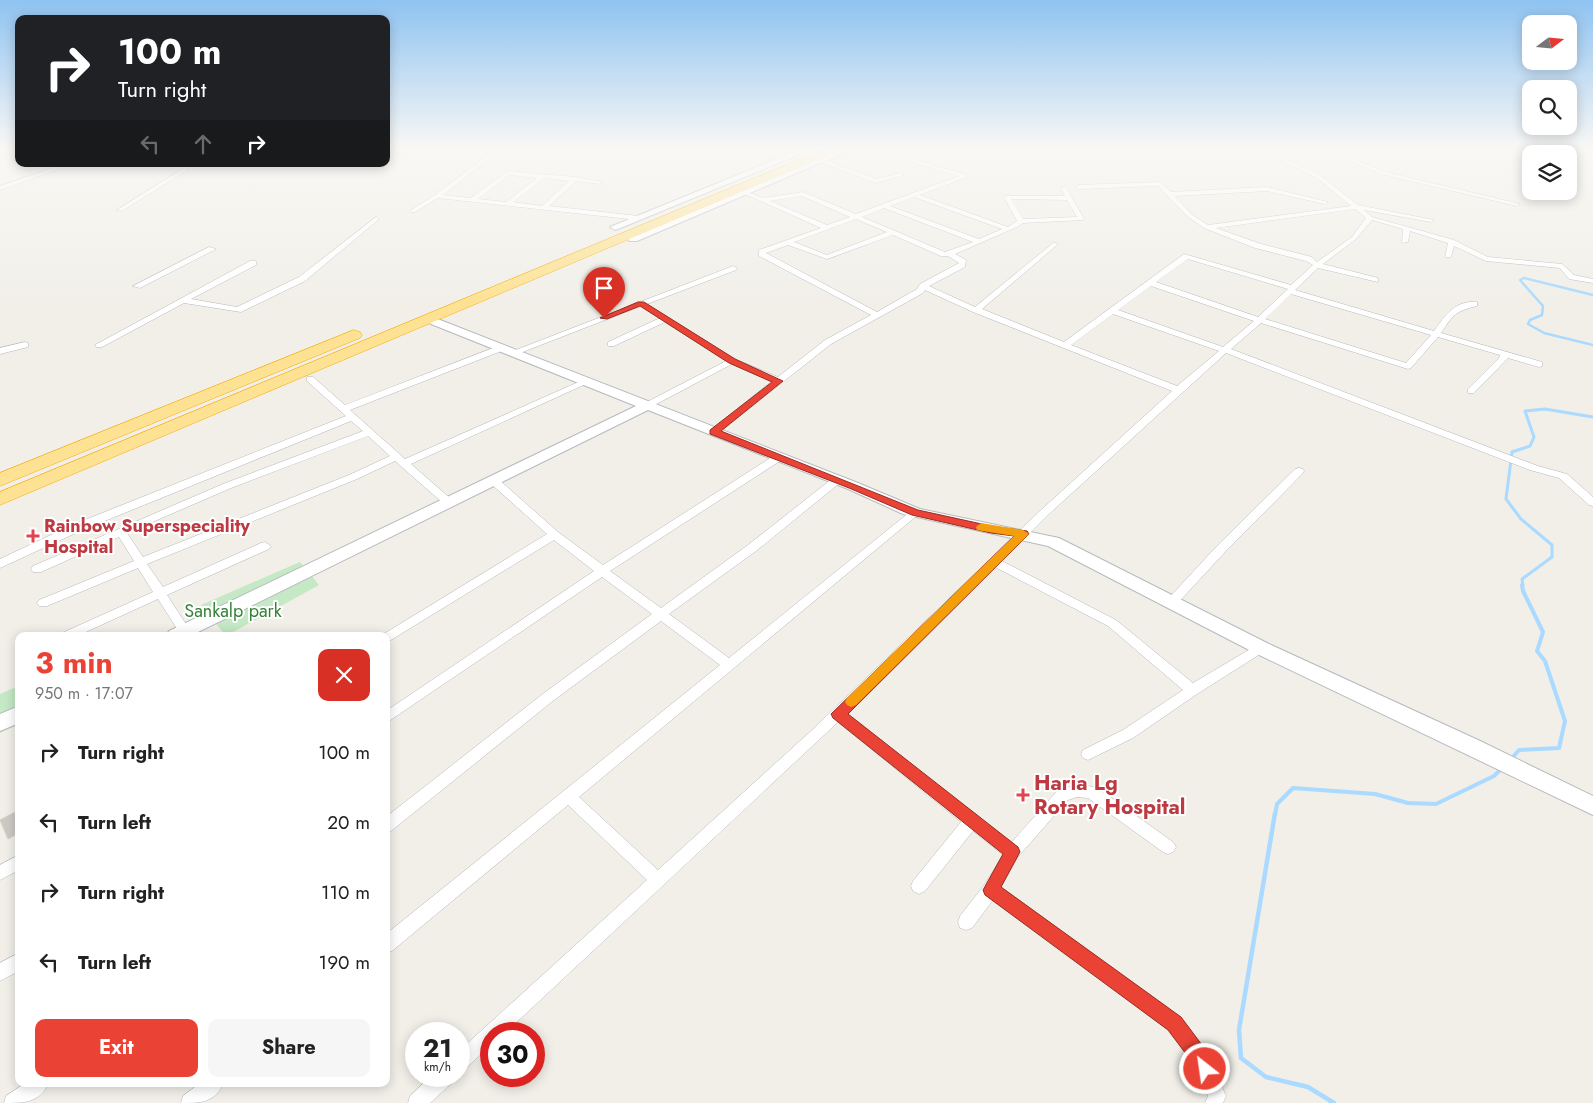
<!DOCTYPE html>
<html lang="en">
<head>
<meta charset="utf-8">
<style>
  :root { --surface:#fff; --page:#f6f6f6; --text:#222; --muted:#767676; --accent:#ea4335 }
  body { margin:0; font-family:Jost,sans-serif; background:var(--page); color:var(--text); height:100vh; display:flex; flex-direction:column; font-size:19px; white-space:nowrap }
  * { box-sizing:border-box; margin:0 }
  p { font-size:16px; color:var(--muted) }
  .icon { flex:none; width:28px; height:28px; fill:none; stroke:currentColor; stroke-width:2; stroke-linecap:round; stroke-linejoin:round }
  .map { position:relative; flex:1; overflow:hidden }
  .details { position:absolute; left:15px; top:632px; width:375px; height:455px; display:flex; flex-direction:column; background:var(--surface); border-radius:10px; box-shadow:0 2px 12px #0003 }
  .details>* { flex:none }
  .top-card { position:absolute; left:15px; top:15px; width:375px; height:152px; border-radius:10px; box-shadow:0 2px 12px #0003; background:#202124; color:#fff; overflow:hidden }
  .needle { width:32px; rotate:74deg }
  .controls { position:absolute; left:1522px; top:15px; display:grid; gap:10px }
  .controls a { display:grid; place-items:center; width:55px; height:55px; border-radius:10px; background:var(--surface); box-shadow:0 2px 12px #0003; font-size:25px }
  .speed { position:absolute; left:405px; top:1022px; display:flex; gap:10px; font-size:25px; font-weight:700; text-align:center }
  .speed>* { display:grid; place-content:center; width:65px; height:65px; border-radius:50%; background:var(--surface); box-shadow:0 2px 12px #0003; line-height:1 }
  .speed small { font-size:12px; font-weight:400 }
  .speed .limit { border:8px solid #d22; background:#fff; color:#111 }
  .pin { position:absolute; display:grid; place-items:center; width:42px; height:42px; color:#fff; margin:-51px -21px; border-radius:50% 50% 50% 0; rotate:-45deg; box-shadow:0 0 5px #0007 }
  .pin .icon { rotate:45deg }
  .me { position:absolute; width:55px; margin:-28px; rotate:330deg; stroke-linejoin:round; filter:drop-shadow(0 0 4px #0008) }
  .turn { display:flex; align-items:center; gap:18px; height:105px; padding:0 20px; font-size:22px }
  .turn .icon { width:65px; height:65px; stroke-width:2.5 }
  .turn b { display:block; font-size:35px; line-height:42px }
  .lanes { display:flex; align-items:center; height:48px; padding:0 20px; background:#0003; justify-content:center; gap:25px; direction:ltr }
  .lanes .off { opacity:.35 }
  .round { display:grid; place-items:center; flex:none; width:52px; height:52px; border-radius:10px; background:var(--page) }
  .head { display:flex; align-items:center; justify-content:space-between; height:85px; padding:0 20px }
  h1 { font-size:30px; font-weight:700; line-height:38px; color:var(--accent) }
  .cta { display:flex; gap:10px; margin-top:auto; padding:10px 20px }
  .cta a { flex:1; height:58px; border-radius:10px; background:var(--accent); color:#fff; font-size:20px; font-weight:700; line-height:58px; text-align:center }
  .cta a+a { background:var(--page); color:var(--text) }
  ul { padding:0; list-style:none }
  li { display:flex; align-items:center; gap:15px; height:70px; padding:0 20px }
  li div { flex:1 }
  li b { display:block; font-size:19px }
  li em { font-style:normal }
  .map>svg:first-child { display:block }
  .green { fill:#c5e8c5 }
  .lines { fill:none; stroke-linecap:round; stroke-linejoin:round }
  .stream-far3 { stroke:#aadaff; stroke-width:2.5 }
  .stream-far2 { stroke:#aadaff; stroke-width:3 }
  .stream-far1 { stroke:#aadaff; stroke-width:4 }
  .stream { stroke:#aadaff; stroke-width:4.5 }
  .building { fill:#cccac5; stroke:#d6d1c6 }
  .street-casing { stroke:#b5b8bc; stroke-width:1 }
  .secondary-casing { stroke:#b6babf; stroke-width:2 }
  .highway-casing { stroke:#f9ab00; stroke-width:1 }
  .street { fill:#fff; fill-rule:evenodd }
  .secondary { fill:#fff; fill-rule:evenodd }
  .highway { fill:#fde293; fill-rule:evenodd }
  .route { fill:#ea4335; stroke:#982c22 }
  .slow { fill:#f59e0b }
  .health-dot { fill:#e0444e; stroke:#fff; stroke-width:2 }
  .labels { text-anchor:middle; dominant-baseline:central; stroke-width:4; stroke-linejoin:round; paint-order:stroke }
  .health-label { font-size:18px; font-weight:bold; fill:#be3a42; stroke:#fff; text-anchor:start }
  .park-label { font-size:18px; fill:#348238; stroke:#fff }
  .near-health-label { font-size:21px; font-weight:bold; fill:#be3a42; stroke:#fff; text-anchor:start }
</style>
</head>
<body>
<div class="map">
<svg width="1593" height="1103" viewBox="0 0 1593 1103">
  <rect width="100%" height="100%" fill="#f1efe8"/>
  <g class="green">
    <path d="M300 562 319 585 226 636 201 605Z"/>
    <path d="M19 686V724L0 733V694Z"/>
  </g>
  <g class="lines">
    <path class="stream-far3" d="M1593 295 1524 278 1520 280 1543 306 1542 315 1530 320 1528 324 1544 333 1593 345"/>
    <path class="stream-far2" d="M1523 586 1522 579 1552 557V545L1521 519 1506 499 1512 452 1530 446 1534 437 1525 411 1545 409 1593 417"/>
    <g class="stream-far1">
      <path d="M1511 759 1519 750 1559 748 1565 721 1545 661 1537 651 1543 632 1523 591 1522 585"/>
      <path d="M1275 815 1277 804 1293 788 1375 794 1408 803 1436 804 1494 776 1501 769"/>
    </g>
    <path class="stream" d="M1275 813 1239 1030 1241 1058 1266 1077 1308 1087 1334 1103"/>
  </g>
  <path class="building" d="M19 810V833L8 839 0 820Z"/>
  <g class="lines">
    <defs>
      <g id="street">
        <path d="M871 150H880L967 175V177L920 195 1008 227 1017 221 1004 197 1005 196H1065L1061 188 1066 187 1084 219 1083 220 1023 223 1019 226 955 254 966 260 965 267 929 286 975 307 1053 243H1057V245L982 309 1064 342 1184 254 1291 285 1313 265 1306 261 1255 248 1204 228 1187 216 1158 186 1078 189 1075 187 1078 185 1160 182 1171 192 1267 187 1328 202 1325 204 1267 191 1175 196 1191 214 1208 225 1351 206 1317 178 1259 150H1267L1321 176 1358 205 1434 220 1431 222 1364 210 1372 217 1454 240 1488 257 1562 264 1574 275 1593 279V283L1569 279 1560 268 1486 261 1454 246 1451 257H1445L1448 243 1410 231 1408 242 1402 243 1403 229 1372 220 1356 239 1323 264 1378 278V282L1318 268 1295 290 1434 331C1445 315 1456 300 1477 302V306C1454 312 1454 314 1441 333L1542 362V366L1539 367 1508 358 1474 393H1468V389L1499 358 1500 355 1438 337 1411 368 1408 369 1261 323 1231 349 1538 466 1567 474 1593 497V506L1589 505 1559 478 1530 470 1226 353 1049 514 1002 561 1116 620 1193 683 1257 645H1265L1267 648 1265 651 1197 694 1133 738 1088 760 1083 758 1081 754 1083 750 1123 730 1183 690 1108 626 995 567 847 713 1011 843 1058 790 1077 785 1096 787 1173 842 1176 847 1173 852 1168 854 1163 852 1088 798 1077 797 1068 800 1017 858 1001 887 1181 1018 1205 1049 1226 1096 1223 1103H1205L1208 1096 1193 1061 1169 1030 993 900 972 928 966 930 960 928 958 922 960 916 985 884 1003 855 973 831 925 891 919 894 913 891 911 886 913 881 961 822 838 722 504 1034H491V1045L465 1069 459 1072V1051L647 880 568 805 392 951 386 953V934L720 665 661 621 554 700 391 831 386 833V817L544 693 652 614 602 577 386 723V711L594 571 554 540 386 643V636H381L382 635 547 534 489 482 488 480 489 478H497L558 532 603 565 775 455H783L784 457 783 459 610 571 661 608 748 545 833 478H841L842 480 841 482 756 551 669 614 729 658 911 511H919L920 513 579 797 658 870 811 731 1041 510 1172 391 973 312 925 290 923 293 831 344 717 434H711L709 432 711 430 772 381 732 364 649 408H643V404L726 361 665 322 614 346H608V342L660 318 641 306 515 355H509L508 353 733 266 737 268 736 270 647 304 735 359 778 377 825 340 871 315 759 256V250L821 228 740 192 745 191 763 198 803 192 856 214 959 176ZM802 196 850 217 827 225 770 201ZM914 197 1002 229 979 239 890 206ZM1011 199 1067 200 1077 217 1023 219ZM884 208 973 242 945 252 862 217ZM1355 209 1366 218 1352 237 1317 262 1312 257 1261 244 1216 228ZM856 219 887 232 827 255 794 242ZM893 235 941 256H948L959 263 920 284 917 289 877 312 766 253 788 245 827 259ZM1188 259 1288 289 1258 317 1156 282ZM1151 286 1254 321 1223 347 1118 310ZM1291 294 1431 335 1406 363 1265 319ZM1113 314 1219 351 1177 386 1071 345Z"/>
        <path d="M1324 150H1332L1385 172 1520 204 1517 206 1381 174Z"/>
        <path d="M493 151 495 154 443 195 471 198 508 171 575 177 603 182 600 184 576 181 549 206 638 216 641 218 638 220 438 198 415 212H411V210L435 195ZM509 175 537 178 506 202 478 199ZM544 178 569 181 542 206 513 202Z"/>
        <path d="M822 159 876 179 901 173 904 175 876 183 820 162 819 161Z"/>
        <path d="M65 164H73L0 190V186Z"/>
        <path d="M184 168 189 169 122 211 117 210Z"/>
        <path d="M376 217 379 219 378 220 305 281 241 312 184 303 102 347H96L95 345 250 261H256V265L191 299 237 307 299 277Z"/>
        <path d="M209 247 216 249 140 288 133 286Z"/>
        <path d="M25 342 28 343V347L0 354V348Z"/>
        <path d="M501 345 505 348 504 350 350 410 405 459 583 380H589L590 382 411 464 452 500 453 502 452 504H444L395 461 357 479 147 564 163 587 261 543 265 542 271 546 269 549 167 595 191 632 189 635H181L158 599 77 636H60L62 633 153 592 138 568 47 606H39L37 603 39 600 134 561 119 537 41 572H33L31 569 33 566 223 484 363 431 351 421 80 531 0 568V559L72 525 346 416 307 381V377H313L345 405ZM368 436 390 456 349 475 143 557 127 533 231 488Z"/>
        <path d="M1299 468 1303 469 1304 471 1303 473 1225 552 1175 606H1167L1165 603 1167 600 1217 546 1295 469Z"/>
        <path d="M19 855V870L0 880V865Z"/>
        <path d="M19 953V971L0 981V963Z"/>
        <path d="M431 1076H454L452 1083 430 1103H408L410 1096Z"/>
        <path d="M24 1084H48C40 1103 22 1103 4 1103L6 1096Z"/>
        <path d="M199 1084H223C215 1103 199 1103 181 1103L183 1096Z"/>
      </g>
      <g id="secondary">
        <path d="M799 150H810L618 229 615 230 610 227Z"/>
        <path d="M840 150H851L637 241H629L628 239Z"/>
        <path d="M435 318 858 483 920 509 1059 538 1267 643 1478 740 1593 796V815L1255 653 1048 546 903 514 848 489 648 410 190 636H166L169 631 636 406 431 324 429 322 431 320Z"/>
        <path d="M19 706V723L0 731V714Z"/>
      </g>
      <g id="highway">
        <path d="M822 150H836L835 152 0 505V492Z"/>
        <path d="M354 330 360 332 362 335 360 338 0 486V473Z"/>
      </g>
    </defs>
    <use href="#street" class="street-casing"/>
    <use href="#secondary" class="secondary-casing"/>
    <use href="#highway" class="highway-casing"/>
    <use href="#street" class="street"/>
    <use href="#secondary" class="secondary"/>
    <use href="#highway" class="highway"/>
  </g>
  <linearGradient id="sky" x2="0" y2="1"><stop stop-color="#8fc3f1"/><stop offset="0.49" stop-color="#f9f8f5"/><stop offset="1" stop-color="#f9f8f5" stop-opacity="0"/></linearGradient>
  <rect width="1593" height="304" fill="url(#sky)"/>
  <path class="route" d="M638 302H644L735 359 783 381 721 431 918 510 991 526 1027 531 1029 534 1027 536 848 714 1018 847 1020 852 1001 887 1181 1017 1205 1049 1214 1069 1212 1075 1205 1078 1198 1075 1192 1062 1168 1030 985 895 983 890 1003 854 833 718 831 714 1014 536 991 533 912 515 849 488 710 434V430L772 382 729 363 640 306 607 319 600 318Z"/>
  <path class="slow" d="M981 523 1023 530 1029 534 856 705 851 707 847 705 845 702 847 698 1014 536 977 530 976 527Z"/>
  <g class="health-dot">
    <path d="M30.5 528.5h5v5h5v5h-5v5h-5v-5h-5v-5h5z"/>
    <path d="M1020.5 787.5h5v5h5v5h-5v5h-5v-5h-5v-5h5z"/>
  </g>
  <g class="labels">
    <g class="health-label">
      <text x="44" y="526">Rainbow Superspeciality<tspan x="44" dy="21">Hospital</tspan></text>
    </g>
    <g class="park-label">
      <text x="233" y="611">Sankalp park</text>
    </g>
    <g class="near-health-label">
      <text x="1034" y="783">Haria Lg<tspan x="1034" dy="24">Rotary Hospital</tspan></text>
    </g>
  </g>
</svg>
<div class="controls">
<a><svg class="needle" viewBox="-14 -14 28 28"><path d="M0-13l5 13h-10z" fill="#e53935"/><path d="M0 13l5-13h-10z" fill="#767676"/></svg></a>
<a><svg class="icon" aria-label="search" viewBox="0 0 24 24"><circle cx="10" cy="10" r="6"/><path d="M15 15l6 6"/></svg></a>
<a><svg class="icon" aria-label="layers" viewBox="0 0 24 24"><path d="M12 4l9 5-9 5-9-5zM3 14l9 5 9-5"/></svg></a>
</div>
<div class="speed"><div>21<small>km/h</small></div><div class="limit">30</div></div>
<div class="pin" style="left:604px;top:318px;background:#d93025"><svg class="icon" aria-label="arrive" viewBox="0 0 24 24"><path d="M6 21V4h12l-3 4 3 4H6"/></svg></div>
<svg class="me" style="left:1205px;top:1069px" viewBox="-20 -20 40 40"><circle r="17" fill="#ea4335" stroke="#fff" stroke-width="3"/><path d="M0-11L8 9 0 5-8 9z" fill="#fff"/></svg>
<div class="top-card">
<div class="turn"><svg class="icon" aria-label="right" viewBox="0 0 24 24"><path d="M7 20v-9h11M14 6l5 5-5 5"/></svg><div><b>100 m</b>Turn right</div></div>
<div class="lanes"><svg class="icon off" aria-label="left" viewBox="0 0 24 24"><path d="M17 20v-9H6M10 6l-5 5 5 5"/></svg><svg class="icon off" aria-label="ahead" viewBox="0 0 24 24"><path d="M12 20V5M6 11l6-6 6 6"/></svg><svg class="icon" aria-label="right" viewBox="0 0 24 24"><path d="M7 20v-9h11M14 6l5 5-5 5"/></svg></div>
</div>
<section class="details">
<div class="head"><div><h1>3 min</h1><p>950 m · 17:07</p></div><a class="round" style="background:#d93025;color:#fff"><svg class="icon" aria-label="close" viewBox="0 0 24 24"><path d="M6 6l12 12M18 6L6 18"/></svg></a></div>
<ul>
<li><svg class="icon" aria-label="right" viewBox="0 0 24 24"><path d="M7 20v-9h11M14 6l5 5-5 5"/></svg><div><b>Turn right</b></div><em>100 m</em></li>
<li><svg class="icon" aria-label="left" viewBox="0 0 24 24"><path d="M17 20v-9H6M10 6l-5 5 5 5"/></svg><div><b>Turn left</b></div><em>20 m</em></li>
<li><svg class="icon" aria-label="right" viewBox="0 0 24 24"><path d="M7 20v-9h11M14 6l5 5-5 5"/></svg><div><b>Turn right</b></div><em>110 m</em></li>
<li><svg class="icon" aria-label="left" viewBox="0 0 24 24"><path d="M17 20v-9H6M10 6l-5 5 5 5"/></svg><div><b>Turn left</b></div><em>190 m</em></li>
</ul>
<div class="cta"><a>Exit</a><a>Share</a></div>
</section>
</div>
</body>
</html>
